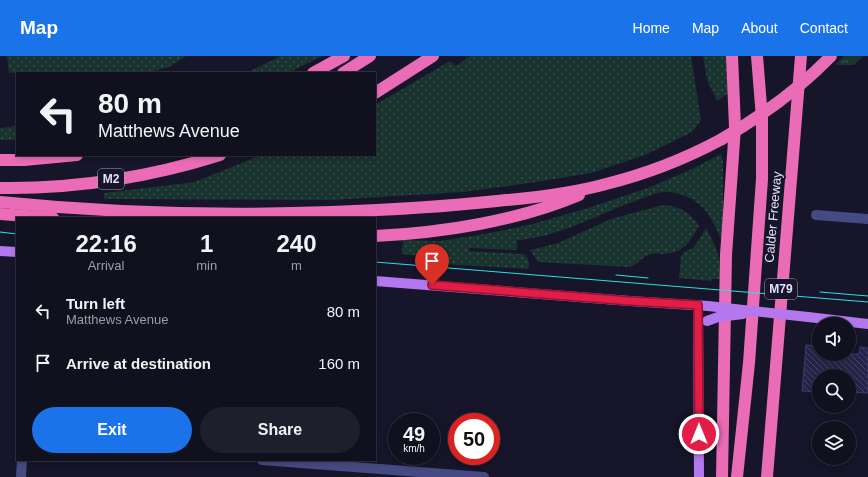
<!DOCTYPE html>
<html lang="en">
<head>
<meta charset="utf-8">
<style>
  :root { --surface:#10101f; --page:#1e1e2c; --text:#f1f3f6; --muted:#9c9da4; --line:#30303d; --accent:#1a73e8 }
  body { margin:0; font-family:Arial,sans-serif; background:var(--page); color:var(--text); height:100vh; display:flex; flex-direction:column; font-size:15px; white-space:nowrap }
  * { box-sizing:border-box; margin:0 }
  p { font-size:13px; color:var(--muted) }
  .icon { flex:none; width:22px; height:22px; fill:none; stroke:currentColor; stroke-width:2; stroke-linecap:round; stroke-linejoin:round }
  .map { position:relative; flex:1; overflow:hidden }
  .sheet { position:absolute; left:16px; top:161px; width:360px; height:244px; display:flex; flex-direction:column; background:var(--surface); border-radius:0px; box-shadow:0 2px 6px #0003,0 0 0 1px var(--line) }
  .sheet>* { flex:none }
  .guide { position:absolute; left:16px; top:16px; width:360px; height:84px; border-radius:0px; box-shadow:0 2px 6px #0003,0 0 0 1px var(--line); background:#10101f; color:var(--text); overflow:hidden }
  .fabs { position:absolute; left:812px; top:261px; display:grid; gap:8px }
  .fabs a { display:grid; place-items:center; width:44px; height:44px; border-radius:50%; background:var(--surface); box-shadow:0 2px 6px #0003,0 0 0 1px var(--line); font-size:20px }
  .speed { position:absolute; left:388px; top:357px; display:flex; gap:8px; font-size:20px; font-weight:700; text-align:center }
  .speed>* { display:grid; place-content:center; width:52px; height:52px; border-radius:50%; background:var(--surface); box-shadow:0 2px 6px #0003,0 0 0 1px var(--line); line-height:1 }
  .speed small { font-size:10px; font-weight:400 }
  .speed .limit { border:6px solid #d22; background:#fff; color:#111 }
  .pin { position:absolute; display:grid; place-items:center; width:34px; height:34px; color:#fff; margin:-41px -17px; border-radius:50% 50% 50% 0; rotate:-45deg; box-shadow:0 0 4px #0007 }
  .pin .icon { rotate:45deg }
  .me { position:absolute; width:44px; margin:-22px; rotate:0deg; stroke-linejoin:round; filter:drop-shadow(0 0 3px #0008) }
  .turn { display:flex; align-items:center; gap:14px; height:84px; padding:0 16px; font-size:18px }
  .turn .icon { width:52px; height:52px; stroke-width:2.5 }
  .turn b { display:block; font-size:28px; line-height:34px }
  .eta { display:flex; justify-content:space-evenly; align-items:center; height:68px; text-align:center }
  .eta b { font-size:24px; font-weight:700; line-height:28px }
  .primary-button { display:flex; gap:8px; margin-top:auto; padding:8px 16px }
  .primary-button a { flex:1; height:46px; border-radius:24px; background:var(--accent); color:#fff; font-size:16px; font-weight:700; line-height:46px; text-align:center }
  .primary-button a+a { background:var(--page); color:var(--text) }
  ul { padding:0; list-style:none }
  li { display:flex; align-items:center; gap:12px; height:52px; padding:0 16px }
  li div { flex:1 }
  li b { display:block; font-size:15px }
  li em { font-style:normal }
  header { display:flex; align-items:center; gap:24px; box-sizing:border-box; height:56px; padding:0 20px; background:var(--accent); color:#fff }
  header strong { font-size:19px }
  nav { display:flex; gap:22px; margin-inline-start:auto; font-size:14px }
  .map>svg:first-child { display:block }
  .grass { fill:url(#grass-dots) }
  .park { fill:url(#park-tufts) }
  .building { fill:url(#building-back-hatch); stroke:#3e3871 }
  .lines { fill:none; stroke-linecap:round; stroke-linejoin:round }
  .minor { stroke:#464a82; stroke-width:10 }
  .major { stroke:#b477ed; stroke-width:10 }
  .highway { stroke:#eb6cb6; stroke-width:12 }
  .tram { stroke:#26e2e1; stroke-width:1 }
  .major-bridge { stroke:#b477ed; stroke-width:10 }
  .highway-bridge { stroke:#eb6cb6; stroke-width:12 }
  .route-casing { stroke:#92132f; stroke-width:10 }
  .route { stroke:#e11d48; stroke-width:7 }
  .labels { text-anchor:middle; dominant-baseline:central; stroke-width:4; stroke-linejoin:round; paint-order:stroke }
  .shield { fill:#161529; stroke:#a5a4bc; stroke-width:1 }
  .shield-label { font-size:12px; font-weight:bold; fill:#e2e1fb }
  .street-label { font-size:13px; fill:#e2e1fb; stroke:#161529 }
</style>
</head>
<body>
<header>
<strong>Map</strong>
<nav><a>Home</a><a>Map</a><a>About</a><a>Contact</a></nav>
</header>
<div class="map">
<svg width="868" height="421" viewBox="0 0 868 421">
  <defs>
    <pattern id="grass-dots" width="8" height="8" patternUnits="userSpaceOnUse"><rect width="8" height="8" fill="#19332f"/><path d="M2 2h.1M6 6h.1" fill="none" stroke="#3a504e" stroke-width="1.8" stroke-linecap="round"/></pattern>
    <pattern id="park-tufts" width="24" height="20" patternUnits="userSpaceOnUse"><rect width="24" height="20" fill="#19332f"/><path d="M3 7l-1-3M5 7V3M7 7l1-3M15 17l-1-3M17 17v-4M19 17l1-3" fill="none" stroke="#3a504e"/></pattern>
    <pattern id="building-back-hatch" width="6" height="6" patternUnits="userSpaceOnUse"><rect width="6" height="6" fill="#272348"/><path d="M-1 5l2 2M0 0l6 6M5-1l2 2" fill="none" stroke="#464363"/></pattern>
  </defs>
  <rect width="100%" height="100%" fill="#161529"/>
  <g class="grass">
    <path d="M7 0H186L169 11 146 17H34L33 15 9 17Z"/>
    <path d="M281 0H322L288 17H246Z"/>
    <path d="M470 0H691L701 64 692 76 645 99 591 117 530 127 463 136 331 144 104 143V137L195 126 261 99H375V49L450 5 456 10Z"/>
    <path d="M703 0H728L730 36 717 45 707 24Z"/>
    <path d="M17 70V84H0V72Z"/>
    <path d="M721 98 723 105V190C717 173 710 155 694 144 686 139 675 136 665 136 653 137 641 143 630 147 593 160 557 182 517 184V194L469 192V195L524 198C528 203 531 206 528 213L443 208 444 196 431 195 429 201 402 198 403 184 440 185 490 177 532 168 585 153 648 132 690 114Z"/>
    <path d="M666 149C680 151 692 158 699 170 689 187 685 196 664 198 660 198 655 197 651 198 643 200 638 208 630 211L538 206 530 194 558 187 611 163 659 150Z"/>
    <path d="M706 172C718 194 720 199 720 223H712V225L679 222 681 200 684 196 693 192 699 184Z"/>
  </g>
  <path class="park" d="M844 0H864L854 9H835Z"/>
  <path class="building" d="M806 289 819 290V298H859L860 291 868 292V337L849 336V320H819V336L802 335Z"/>
  <g class="lines">
    <g class="minor">
      <path d="M816 159 868 163"/>
      <path d="M262 404 484 421"/>
      <path d="M21 421 22 404"/>
    </g>
    <g class="major">
      <path d="M0 195 17 196"/>
      <path d="M375 225 630 245 708 250"/>
      <path d="M698 249 699 421"/>
      <path d="M808 261 868 268"/>
    </g>
    <g class="highway">
      <path d="M313 17 344 0"/>
      <path d="M343 17 370 0"/>
      <path d="M375 37 433 0"/>
      <path d="M0 104H24L77 99"/>
      <path d="M0 132C73 133 150 121 220 99"/>
      <path d="M0 146C110 157 221 160 331 156 387 154 441 151 497 145 533 142 570 138 606 128 646 118 685 103 722 83"/>
      <path d="M0 158 53 162"/>
      <path d="M375 180C441 177 518 165 579 139"/>
      <path d="M722 421 726 199 735 71 732 0"/>
      <path d="M737 421 749 307 762 123V62L757 0"/>
      <path d="M767 421 801 0"/>
    </g>
    <g class="tram">
      <path d="M0 176 17 178"/>
      <path d="M375 206 868 246"/>
      <path d="M616 219 648 222"/>
      <path d="M820 236 868 240"/>
    </g>
    <g class="major-bridge">
      <path d="M708 250 808 261"/>
      <path d="M707 265 718 261 743 258"/>
    </g>
    <path class="highway-bridge" d="M722 83C762 60 799 33 831 0"/>
  </g>
  <g class="lines">
    <defs>
      <path id="route" d="M432 229 630 245 698 249 699 378"/>
    </defs>
    <use href="#route" class="route-casing"/>
    <use href="#route" class="route"/>
  </g>
  <g class="labels">
    <g class="shield">
      <rect x="98" y="113" width="26" height="20" rx="3"/>
      <rect x="765" y="223" width="32" height="20" rx="3"/>
    </g>
    <g class="shield-label">
      <text x="111" y="123">M2</text>
      <text x="781" y="233">M79</text>
    </g>
    <g class="street-label">
      <text transform="translate(773 161) rotate(-85)">Calder Freeway</text>
    </g>
  </g>
</svg>
<div class="fabs">
<a><svg class="icon" aria-label="sound" viewBox="0 0 24 24"><path d="M4 9h4l5-4v14l-5-4H4zM17 9q2 3 0 6"/></svg></a>
<a><svg class="icon" aria-label="search" viewBox="0 0 24 24"><circle cx="10" cy="10" r="6"/><path d="M15 15l6 6"/></svg></a>
<a><svg class="icon" aria-label="layers" viewBox="0 0 24 24"><path d="M12 4l9 5-9 5-9-5zM3 14l9 5 9-5"/></svg></a>
</div>
<div class="speed"><div>49<small>km/h</small></div><div class="limit">50</div></div>
<div class="pin" style="left:432px;top:229px;background:#d93025"><svg class="icon" aria-label="arrive" viewBox="0 0 24 24"><path d="M6 21V4h12l-3 4 3 4H6"/></svg></div>
<svg class="me" style="left:699px;top:378px" viewBox="-20 -20 40 40"><circle r="17" fill="#e11d48" stroke="#fff" stroke-width="3"/><path d="M0-11L8 9 0 5-8 9z" fill="#fff"/></svg>
<div class="guide">
<div class="turn"><svg class="icon" aria-label="left" viewBox="0 0 24 24"><path d="M17 20v-9H6M10 6l-5 5 5 5"/></svg><div><b>80 m</b>Matthews Avenue</div></div>
</div>
<section class="sheet">
<div class="eta">
<div><b>22:16</b><p>Arrival</p></div>
<div><b>1</b><p>min</p></div>
<div><b>240</b><p>m</p></div>
</div>
<ul>
<li><svg class="icon" aria-label="left" viewBox="0 0 24 24"><path d="M17 20v-9H6M10 6l-5 5 5 5"/></svg><div><b>Turn left</b><p>Matthews Avenue</p></div><em>80 m</em></li>
<li><svg class="icon" aria-label="arrive" viewBox="0 0 24 24"><path d="M6 21V4h12l-3 4 3 4H6"/></svg><div><b>Arrive at destination</b></div><em>160 m</em></li>
</ul>
<div class="primary-button"><a>Exit</a><a>Share</a></div>
</section>
</div>
</body>
</html>
